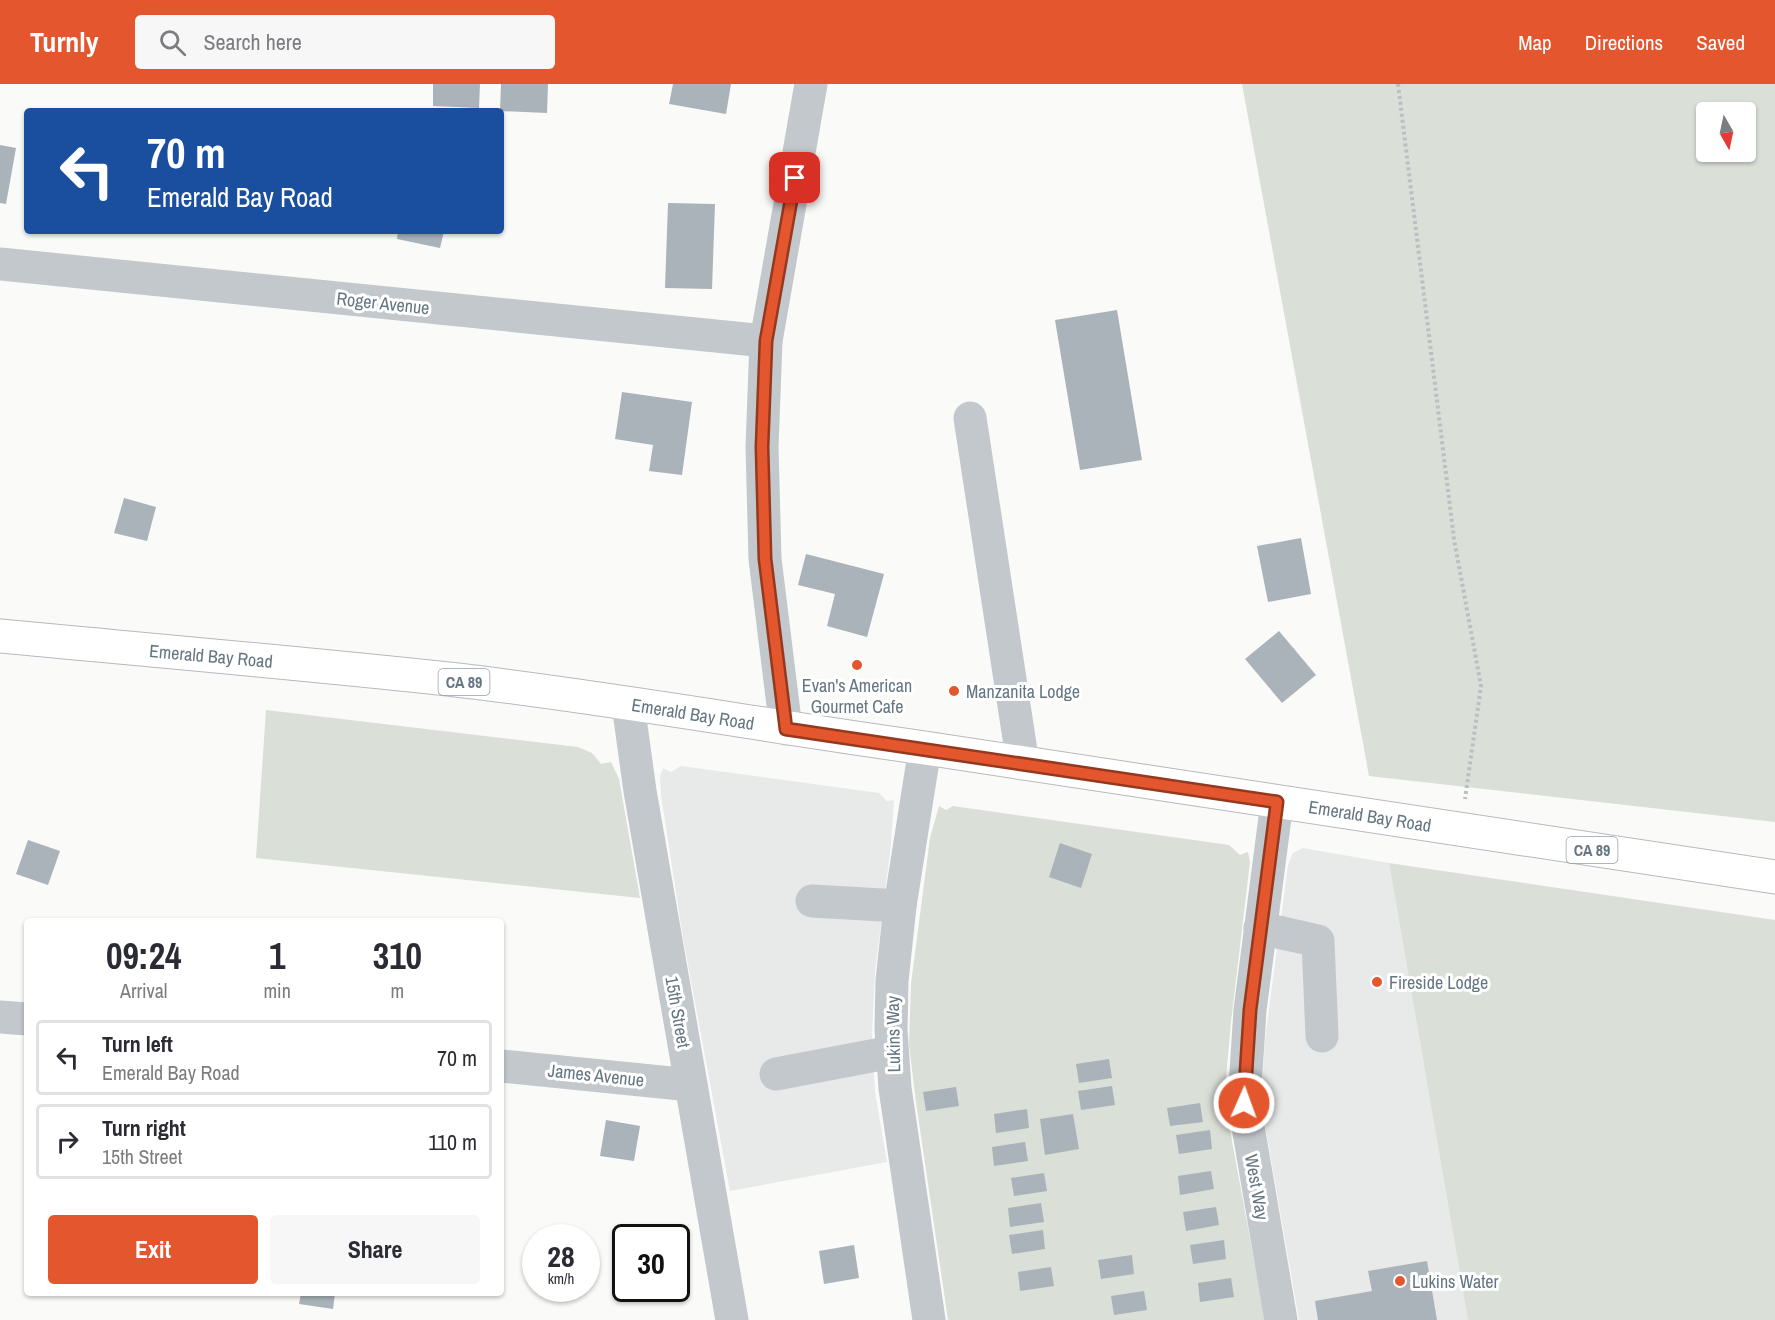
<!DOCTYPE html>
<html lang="en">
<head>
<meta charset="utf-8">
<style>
  :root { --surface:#fff; --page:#f7f7f7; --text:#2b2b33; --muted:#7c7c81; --line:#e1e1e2; --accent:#e4572e }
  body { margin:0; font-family:"Archivo Narrow",sans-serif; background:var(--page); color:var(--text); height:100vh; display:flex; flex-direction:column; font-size:22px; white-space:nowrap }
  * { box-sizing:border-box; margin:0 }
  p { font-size:20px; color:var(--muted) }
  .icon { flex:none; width:33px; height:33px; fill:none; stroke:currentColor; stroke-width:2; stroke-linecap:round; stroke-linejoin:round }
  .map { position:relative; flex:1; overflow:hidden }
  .drawer { position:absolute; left:24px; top:834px; width:480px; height:378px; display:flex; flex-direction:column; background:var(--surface); border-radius:6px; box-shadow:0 2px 4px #0004 }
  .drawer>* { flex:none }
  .banner { position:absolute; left:24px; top:24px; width:480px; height:126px; border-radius:6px; box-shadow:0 2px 4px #0004; background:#1a4fa0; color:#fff; overflow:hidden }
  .needle { width:39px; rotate:171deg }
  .tools { position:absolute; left:1696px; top:18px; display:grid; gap:12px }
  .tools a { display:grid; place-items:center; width:60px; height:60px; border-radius:6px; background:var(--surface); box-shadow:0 2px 4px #0004; font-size:30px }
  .speed { position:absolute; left:522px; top:1140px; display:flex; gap:12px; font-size:30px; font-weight:700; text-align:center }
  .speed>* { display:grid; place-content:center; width:78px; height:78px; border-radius:50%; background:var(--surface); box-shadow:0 2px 4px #0004; line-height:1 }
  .speed small { font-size:15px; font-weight:400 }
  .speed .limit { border:3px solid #111; border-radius:9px; background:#fff; color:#111 }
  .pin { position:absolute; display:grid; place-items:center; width:51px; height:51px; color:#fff; margin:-26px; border-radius:12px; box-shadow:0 3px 9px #0006 }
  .me { position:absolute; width:66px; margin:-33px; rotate:2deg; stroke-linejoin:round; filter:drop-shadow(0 0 4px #0008) }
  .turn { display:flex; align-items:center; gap:21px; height:126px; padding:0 24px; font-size:27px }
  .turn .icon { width:78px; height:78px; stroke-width:2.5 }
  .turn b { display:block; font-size:42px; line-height:51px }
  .eta { display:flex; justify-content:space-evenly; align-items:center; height:102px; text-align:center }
  .eta b { font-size:36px; font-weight:700; line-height:42px }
  .button { display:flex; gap:12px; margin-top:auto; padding:12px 24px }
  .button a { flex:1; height:69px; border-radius:6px; background:var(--accent); color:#fff; font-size:24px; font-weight:700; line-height:69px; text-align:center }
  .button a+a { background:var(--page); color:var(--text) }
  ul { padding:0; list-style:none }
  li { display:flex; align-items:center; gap:18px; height:75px; margin:0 12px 9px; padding:0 12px; border:3px solid var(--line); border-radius:6px }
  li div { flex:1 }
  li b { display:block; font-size:22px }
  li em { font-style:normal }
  header { display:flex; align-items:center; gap:36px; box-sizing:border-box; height:84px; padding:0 30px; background:var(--accent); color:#fff }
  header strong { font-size:28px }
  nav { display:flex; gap:33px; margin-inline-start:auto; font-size:21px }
  .search { width:420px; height:54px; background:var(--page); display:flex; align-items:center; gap:15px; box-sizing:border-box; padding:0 21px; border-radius:6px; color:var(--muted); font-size:22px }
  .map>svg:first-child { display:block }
  .built { fill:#e8e9e9 }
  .green { fill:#dadfd7; fill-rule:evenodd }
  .building { fill:#aab3b9 }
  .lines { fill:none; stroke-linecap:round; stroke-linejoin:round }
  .major-casing { stroke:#b5babe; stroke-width:35 }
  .path { stroke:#bbbfc2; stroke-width:4; stroke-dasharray:3 3; stroke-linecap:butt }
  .minor { stroke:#c3c8cc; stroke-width:33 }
  .major { stroke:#fff; stroke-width:33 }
  .route-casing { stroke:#94391e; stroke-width:15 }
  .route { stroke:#e4572e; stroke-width:10 }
  .poi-dot { fill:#e4572e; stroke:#fff; stroke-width:2 }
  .labels { text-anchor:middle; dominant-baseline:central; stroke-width:6; stroke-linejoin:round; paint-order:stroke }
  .shield { fill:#fff; stroke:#939fa8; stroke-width:1.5 }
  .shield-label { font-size:16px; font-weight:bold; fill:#657683 }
  .street-label { font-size:18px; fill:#657683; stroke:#fff }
  .poi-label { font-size:18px; fill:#657683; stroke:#fff; text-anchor:start }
</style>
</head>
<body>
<header>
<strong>Turnly</strong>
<div class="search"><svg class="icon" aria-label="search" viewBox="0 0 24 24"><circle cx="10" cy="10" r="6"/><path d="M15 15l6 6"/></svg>Search here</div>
<nav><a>Map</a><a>Directions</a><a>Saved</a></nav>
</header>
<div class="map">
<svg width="1775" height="1236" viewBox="0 0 1775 1236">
  <rect width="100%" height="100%" fill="#fafaf8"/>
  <g class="built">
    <path d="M681 682 879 709 887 717 894 716 891 760 875 888 872 951 875 1008 887 1078 730 1107 683 854 661 711 660 692 663 684 671 688Z"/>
    <path d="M1303 764 1389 779 1468 1236H1299L1263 1029 1262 1006 1265 955 1288 781 1293 769Z"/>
  </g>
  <g class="green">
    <path d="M1242 0H1775V738L1369 692ZM1707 28H1746V68H1707Z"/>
    <path d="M266 626 578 663 592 669 601 680 611 678 619 695 640 814 256 774Z"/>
    <path d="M939 722 946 726 953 722 1229 761 1240 771 1248 768 1250 778 1231 938 1226 993 1227 1030 1265 1236H948L916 1018 909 961 911 900 930 754Z"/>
    <path d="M1389 779 1775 836V1236H1468Z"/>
  </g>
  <g class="building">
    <path d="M433 0H480L479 24 433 22Z"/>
    <path d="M501 0H548L547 29 500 27Z"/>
    <path d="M673 0H731L726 30 669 20Z"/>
    <path d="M0 61 16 64 6 120 0 119Z"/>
    <path d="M668 119 715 120 712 205 665 204Z"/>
    <path d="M398 147H444L440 164 397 155Z"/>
    <path d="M1117 226 1142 376 1080 386 1055 236Z"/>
    <path d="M622 308 692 318 682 391 649 387 653 361 615 355Z"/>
    <path d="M124 414 156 423 147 457 114 449Z"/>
    <path d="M1301 454 1311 510 1268 518 1257 462Z"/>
    <path d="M806 470 884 490 867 553 827 542 835 510 798 501Z"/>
    <path d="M1279 547 1316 591 1282 619 1245 575Z"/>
    <path d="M28 756 60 767 48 801 16 790Z"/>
    <path d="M1060 759 1092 770 1081 804 1049 793Z"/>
    <path d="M1109 975 1112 994 1079 999 1076 980Z"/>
    <path d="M1112 1002 1115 1021 1081 1026 1078 1007Z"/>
    <path d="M956 1003 959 1022 926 1027 923 1008Z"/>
    <path d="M1200 1019 1203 1038 1170 1042 1167 1024Z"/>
    <path d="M1027 1025 1029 1044 996 1049 994 1030Z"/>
    <path d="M1073 1030 1079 1065 1045 1071 1040 1035Z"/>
    <path d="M606 1036 640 1042 634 1077 600 1072Z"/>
    <path d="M1210 1046 1212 1065 1179 1070 1176 1051Z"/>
    <path d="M1025 1058 1028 1077 994 1082 992 1063Z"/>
    <path d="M1211 1087 1214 1105 1180 1111 1178 1092Z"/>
    <path d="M1044 1089 1047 1107 1014 1112 1011 1094Z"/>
    <path d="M1041 1119 1044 1138 1010 1143 1008 1124Z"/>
    <path d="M1216 1123 1219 1141 1186 1147 1183 1128Z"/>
    <path d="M1043 1146 1045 1165 1012 1170 1009 1151Z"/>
    <path d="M1224 1156 1226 1175 1193 1180 1190 1161Z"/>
    <path d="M854 1161 859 1194 824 1200 819 1167Z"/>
    <path d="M1132 1171 1134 1190 1101 1195 1098 1176Z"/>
    <path d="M1427 1177 1437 1236H1318L1315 1217 1372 1207 1368 1187Z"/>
    <path d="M1051 1183 1054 1202 1020 1207 1018 1188Z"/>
    <path d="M1231 1194 1234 1213 1200 1218 1198 1199Z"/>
    <path d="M1144 1207 1147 1226 1114 1231 1111 1212Z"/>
    <path d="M301 1209H335L333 1225 299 1220Z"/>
  </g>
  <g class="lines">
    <defs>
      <path id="major" d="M0 552C149 566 299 579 448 595 607 613 766 642 925 664L1775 793"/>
    </defs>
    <use href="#major" class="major-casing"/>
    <path class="path" d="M1398 0 1454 455 1481 602 1465 715"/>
    <g class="minor">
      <path d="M0 180 766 257"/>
      <path d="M970 334 1023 680"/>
      <path d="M628 620 640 707 732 1236"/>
      <path d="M786 645 765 475 762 363 766 257 811 0"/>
      <path d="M925 664 900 822 892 897 891 946 895 1004 929 1236"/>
      <path d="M1277 718 1250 926 1244 1019 1281 1236"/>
      <path d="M812 817 900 822"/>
      <path d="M1260 844 1318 857 1322 952"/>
      <path d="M0 933 27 935"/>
      <path d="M501 982 691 1001"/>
      <path d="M776 990 892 968"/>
    </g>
    <use href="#major" class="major"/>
  </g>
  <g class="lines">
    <defs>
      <path id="route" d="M795 94 766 257 762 363 765 475 786 645 1277 718 1250 926 1244 1019"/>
    </defs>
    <use href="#route" class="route-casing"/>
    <use href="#route" class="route"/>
  </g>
  <g class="poi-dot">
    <circle cx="857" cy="581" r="6"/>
    <circle cx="954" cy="607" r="6"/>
    <circle cx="1377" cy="898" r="6"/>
    <circle cx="1400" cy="1197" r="6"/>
  </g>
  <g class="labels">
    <g class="shield">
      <rect x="438.5" y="585" width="51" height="26" rx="4.5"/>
      <rect x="1566.5" y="753" width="51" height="26" rx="4.5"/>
    </g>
    <g class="shield-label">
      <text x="464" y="598">CA 89</text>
      <text x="1592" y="766">CA 89</text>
    </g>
    <g class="street-label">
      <text transform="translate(383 219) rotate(6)">Roger Avenue</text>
      <text transform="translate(211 572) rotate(5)">Emerald Bay Road</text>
      <text transform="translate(693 630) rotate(9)">Emerald Bay Road</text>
      <text transform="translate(1370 732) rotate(9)">Emerald Bay Road</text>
      <text transform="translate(678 928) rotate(80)">15th Street</text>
      <text transform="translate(893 950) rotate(-91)">Lukins Way</text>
      <text transform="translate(596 991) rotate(6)">James Avenue</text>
      <text transform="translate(1257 1103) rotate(80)">West Way</text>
    </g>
    <g class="poi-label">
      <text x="857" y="601" text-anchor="middle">Evan's American<tspan x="857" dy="21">Gourmet Cafe</tspan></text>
      <text x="966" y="607">Manzanita Lodge</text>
      <text x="1389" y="898">Fireside Lodge</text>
      <text x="1412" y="1197">Lukins Water</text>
    </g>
  </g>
</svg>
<div class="tools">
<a><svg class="needle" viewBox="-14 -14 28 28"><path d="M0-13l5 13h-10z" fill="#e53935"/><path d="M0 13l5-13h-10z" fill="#7c7c81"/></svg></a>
</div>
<div class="speed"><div>28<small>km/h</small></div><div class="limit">30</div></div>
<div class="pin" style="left:795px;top:94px;background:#d93025"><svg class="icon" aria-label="arrive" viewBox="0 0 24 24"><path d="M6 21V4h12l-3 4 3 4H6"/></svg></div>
<svg class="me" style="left:1244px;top:1019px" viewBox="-20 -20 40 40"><circle r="17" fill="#e4572e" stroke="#fff" stroke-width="3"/><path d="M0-11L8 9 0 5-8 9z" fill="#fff"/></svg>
<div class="banner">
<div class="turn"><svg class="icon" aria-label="left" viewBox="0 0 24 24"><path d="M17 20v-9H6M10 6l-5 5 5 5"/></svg><div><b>70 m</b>Emerald Bay Road</div></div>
</div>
<section class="drawer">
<div class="eta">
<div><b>09:24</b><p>Arrival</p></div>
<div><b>1</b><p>min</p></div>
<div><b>310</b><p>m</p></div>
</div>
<ul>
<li><svg class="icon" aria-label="left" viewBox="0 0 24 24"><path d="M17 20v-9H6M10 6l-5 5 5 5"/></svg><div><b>Turn left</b><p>Emerald Bay Road</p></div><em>70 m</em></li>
<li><svg class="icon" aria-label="right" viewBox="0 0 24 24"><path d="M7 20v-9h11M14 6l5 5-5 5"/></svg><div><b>Turn right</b><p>15th Street</p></div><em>110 m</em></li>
</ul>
<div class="button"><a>Exit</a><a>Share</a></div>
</section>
</div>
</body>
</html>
